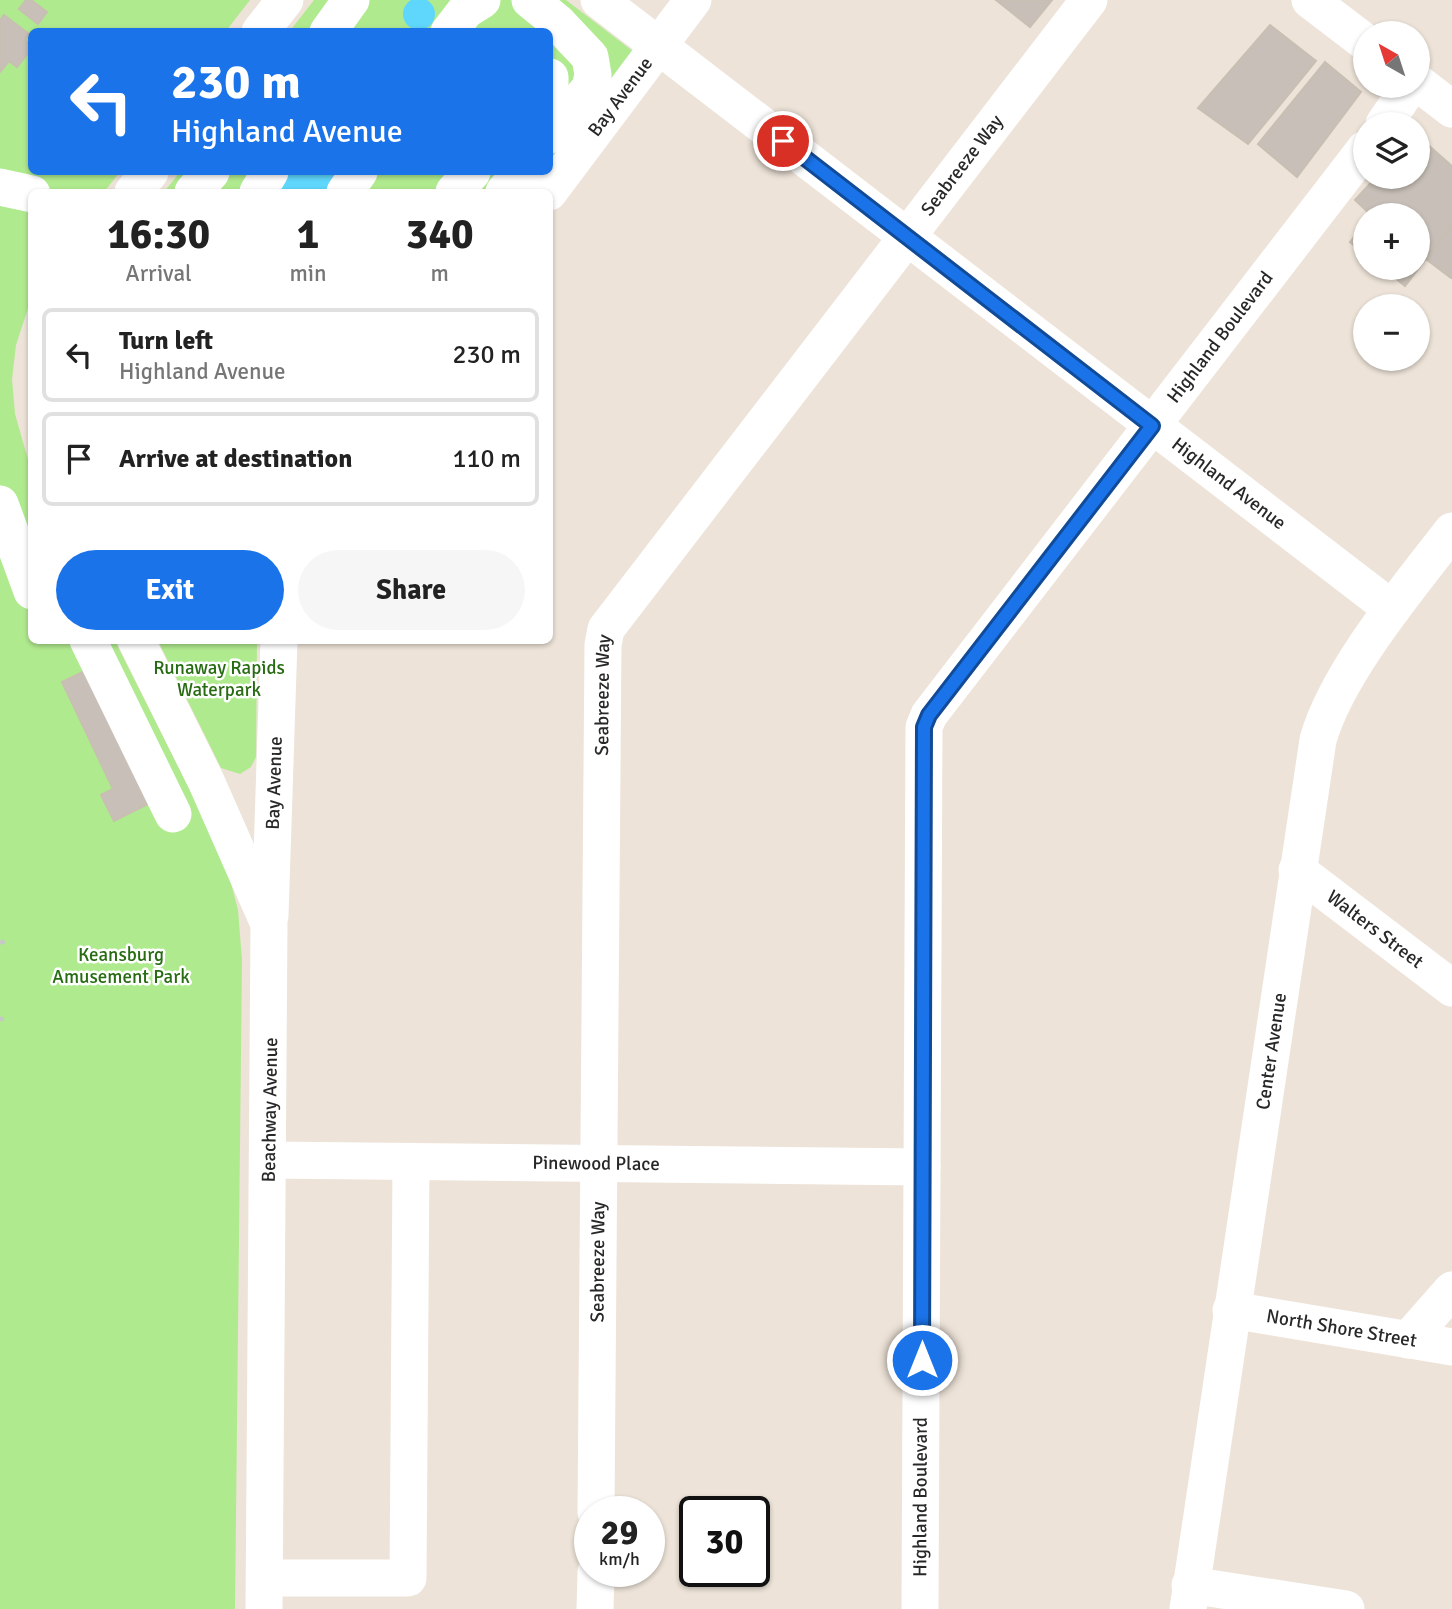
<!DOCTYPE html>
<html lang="en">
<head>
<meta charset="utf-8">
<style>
  :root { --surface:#fff; --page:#f6f6f6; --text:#222; --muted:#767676; --line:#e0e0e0; --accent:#1a73e8 }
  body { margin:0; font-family:Signika,sans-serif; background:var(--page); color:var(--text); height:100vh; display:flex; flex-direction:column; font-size:26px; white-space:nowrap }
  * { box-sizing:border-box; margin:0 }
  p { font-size:23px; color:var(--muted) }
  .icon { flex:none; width:38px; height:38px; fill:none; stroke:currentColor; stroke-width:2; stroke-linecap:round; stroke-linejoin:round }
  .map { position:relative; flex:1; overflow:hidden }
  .drawer { position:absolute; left:28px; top:189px; width:525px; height:455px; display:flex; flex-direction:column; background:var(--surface); border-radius:10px; box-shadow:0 2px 5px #0004 }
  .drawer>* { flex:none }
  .banner { position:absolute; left:28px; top:28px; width:525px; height:147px; border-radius:10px; box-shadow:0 2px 5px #0004; background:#1a73e8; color:#fff; overflow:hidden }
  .needle { width:46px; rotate:321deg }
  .buttons { position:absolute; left:1353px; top:21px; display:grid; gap:14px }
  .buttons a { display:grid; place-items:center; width:77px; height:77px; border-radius:50%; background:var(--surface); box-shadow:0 2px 5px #0004; font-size:35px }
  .speed { position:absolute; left:574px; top:1496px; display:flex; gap:14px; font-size:35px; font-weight:700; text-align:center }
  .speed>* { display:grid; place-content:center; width:91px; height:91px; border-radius:50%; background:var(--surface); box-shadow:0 2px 5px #0004; line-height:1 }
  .speed small { font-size:18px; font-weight:400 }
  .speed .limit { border:4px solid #111; border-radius:10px; background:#fff; color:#111 }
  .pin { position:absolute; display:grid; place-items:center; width:60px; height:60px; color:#fff; margin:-30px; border:4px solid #fff; border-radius:50%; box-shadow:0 2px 7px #0007 }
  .me { position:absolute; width:77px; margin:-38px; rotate:0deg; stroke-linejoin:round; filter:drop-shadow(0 0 5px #0008) }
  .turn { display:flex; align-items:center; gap:24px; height:147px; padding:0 28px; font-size:32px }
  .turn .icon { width:91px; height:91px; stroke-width:2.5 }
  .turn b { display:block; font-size:49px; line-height:60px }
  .eta { display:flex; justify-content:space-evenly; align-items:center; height:119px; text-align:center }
  .eta b { font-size:42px; font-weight:800; line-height:49px }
  .cta { display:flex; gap:14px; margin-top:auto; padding:14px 28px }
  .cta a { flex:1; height:80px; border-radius:42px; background:var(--accent); color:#fff; font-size:28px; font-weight:800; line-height:80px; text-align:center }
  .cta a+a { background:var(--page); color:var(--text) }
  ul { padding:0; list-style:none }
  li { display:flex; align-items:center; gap:21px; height:94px; margin:0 14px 10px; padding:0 14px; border:4px solid var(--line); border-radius:10px }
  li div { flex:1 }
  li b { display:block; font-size:26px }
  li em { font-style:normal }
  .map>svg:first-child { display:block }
  .green { fill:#b0ea8e }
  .water { fill:#5fd6fb }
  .building { fill:#c8c0b8; stroke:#c8bfb2; stroke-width:2 }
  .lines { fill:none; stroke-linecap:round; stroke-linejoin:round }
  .path { stroke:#c7c7c7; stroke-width:4.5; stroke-dasharray:5 3.5; stroke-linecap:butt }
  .minor { stroke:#fff; stroke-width:37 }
  .route-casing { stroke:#114b97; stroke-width:18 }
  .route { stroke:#1a73e8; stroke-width:12 }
  .labels { text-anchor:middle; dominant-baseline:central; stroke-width:5; stroke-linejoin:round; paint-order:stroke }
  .street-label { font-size:19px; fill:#282828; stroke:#fff }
  .park-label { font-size:19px; fill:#276c12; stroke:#fff }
</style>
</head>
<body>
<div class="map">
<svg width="1452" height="1609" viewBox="0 0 1452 1609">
  <rect width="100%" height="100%" fill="#ede3d8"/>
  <g class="green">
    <path d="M0 0H250L226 31 32 32V172H120L104 192H32L31 299 16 345 12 379 15 414 31 470 32 640 115 641 225 860 238 910 242 960 235 1609H0Z"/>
    <path d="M314 0H566L634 52 550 162V32H289Z"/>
    <path d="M180 172H542L526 192H164Z"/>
    <path d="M158 641H257L256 757 251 767 240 774 221 768Z"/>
  </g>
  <g class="water">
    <circle cx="419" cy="14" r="16"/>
    <path d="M283 172H346L335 192H272Z"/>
  </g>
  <g class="building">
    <path d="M26 0H31L47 12 38 24 19 9Z"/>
    <path d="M996 0H1052L1030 27Z"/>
    <path d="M4 15 29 34 25 40 32 48 17 67 9 61 0 72V20Z"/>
    <path d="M1270 25 1316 61 1248 144 1198 108Z"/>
    <path d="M1325 62 1361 92 1297 177 1258 144Z"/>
    <path d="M1418 136 1452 166V225L1405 286 1383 268H1418V215H1371L1355 200 1376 177H1418Z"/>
    <path d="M1365 223V254L1350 242Z"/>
    <path d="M1452 225V278H1451L1426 259Z"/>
    <path d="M95 666 160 798 114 821 101 795 113 789 62 682Z"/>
  </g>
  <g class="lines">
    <g class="path">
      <path d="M0 943 5 941"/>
      <path d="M0 1019H4"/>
    </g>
    <g class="minor">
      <path d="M530 0 557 22 590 57 593 75 590 88 550 135"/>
      <path id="s1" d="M599 0 1392 609"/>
      <path d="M1310 0 1365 42"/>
      <path d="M260 32 285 0"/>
      <path d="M328 32 351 0"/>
      <path d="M449 32 466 10 482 0"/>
      <path d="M550 77V88"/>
      <path d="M1418 83 1452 109"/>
      <path d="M1384 124 1410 86"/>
      <path d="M0 187 32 194"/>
      <path d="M133 192 150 172"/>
      <path d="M193 192 211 172"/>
      <path d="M258 192 270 172"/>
      <path d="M345 192 359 172"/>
      <path d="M454 192 472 172"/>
      <path d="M504 192 521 172"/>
      <path id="s2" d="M549 192 693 0"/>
      <path d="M0 504 32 591"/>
      <path d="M88 640 173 814"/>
      <path d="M136 640 206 781 269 924 264 1609"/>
      <path id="s3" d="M1297 870 1452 988"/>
      <path id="s4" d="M270 916 279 640"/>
      <path id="s5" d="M269 1160 922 1167"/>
      <path id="s6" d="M1231 1310 1452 1347"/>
      <path d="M1408 1340 1452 1290"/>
      <path id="s7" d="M596 1512 603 645 606 629 1089 0"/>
      <path d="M265 1578H408L411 1162"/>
      <path d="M1190 1585 1346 1609"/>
      <path d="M595 1609 596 1572"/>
      <path id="s8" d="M920 1609 924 727 929 715 1365 149"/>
      <path id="s9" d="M1188 1609 1318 740C1337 672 1409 587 1452 531"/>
    </g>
  </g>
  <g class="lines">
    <defs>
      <path id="route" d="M783 141 1152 426 929 715 924 727 922 1360"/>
    </defs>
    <use href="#route" class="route-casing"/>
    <use href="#route" class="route"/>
  </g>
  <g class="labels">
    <g class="street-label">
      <text stroke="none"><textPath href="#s2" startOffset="119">Bay Avenue</textPath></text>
      <text stroke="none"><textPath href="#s7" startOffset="1468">Seabreeze Way</textPath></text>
      <text stroke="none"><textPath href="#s8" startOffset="1372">Highland Boulevard</textPath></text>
      <text stroke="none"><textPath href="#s1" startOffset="794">Highland Avenue</textPath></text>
      <text stroke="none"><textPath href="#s7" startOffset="817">Seabreeze Way</textPath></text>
      <text stroke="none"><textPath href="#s4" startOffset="133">Bay Avenue</textPath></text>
      <text stroke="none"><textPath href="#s3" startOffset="98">Walters Street</textPath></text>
      <text stroke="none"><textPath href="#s9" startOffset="564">Center Avenue</textPath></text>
      <text transform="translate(270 1110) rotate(-89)">Beachway Avenue</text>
      <text stroke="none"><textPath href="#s5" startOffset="327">Pinewood Place</textPath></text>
      <text stroke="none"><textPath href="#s7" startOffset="250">Seabreeze Way</textPath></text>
      <text stroke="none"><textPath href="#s6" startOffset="112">North Shore Street</textPath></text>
      <text stroke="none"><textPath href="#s8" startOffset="112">Highland Boulevard</textPath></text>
    </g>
    <g class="park-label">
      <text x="219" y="668">Runaway Rapids<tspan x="219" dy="22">Waterpark</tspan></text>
      <text x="121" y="955">Keansburg<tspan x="121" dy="22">Amusement Park</tspan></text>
    </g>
  </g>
</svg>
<div class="buttons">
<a><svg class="needle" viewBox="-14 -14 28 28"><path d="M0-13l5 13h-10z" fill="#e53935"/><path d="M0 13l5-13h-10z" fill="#767676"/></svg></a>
<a><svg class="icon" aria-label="layers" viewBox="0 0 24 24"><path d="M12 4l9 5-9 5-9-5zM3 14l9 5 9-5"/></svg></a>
<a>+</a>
<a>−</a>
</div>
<div class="speed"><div>29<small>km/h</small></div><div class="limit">30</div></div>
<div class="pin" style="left:783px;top:141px;background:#d93025"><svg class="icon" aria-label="arrive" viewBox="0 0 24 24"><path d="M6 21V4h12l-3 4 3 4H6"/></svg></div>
<svg class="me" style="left:922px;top:1360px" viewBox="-20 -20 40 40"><circle r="17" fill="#1a73e8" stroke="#fff" stroke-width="3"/><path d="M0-11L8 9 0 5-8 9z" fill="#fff"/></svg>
<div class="banner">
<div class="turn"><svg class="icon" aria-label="left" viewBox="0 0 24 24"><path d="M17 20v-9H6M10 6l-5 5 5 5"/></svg><div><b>230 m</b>Highland Avenue</div></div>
</div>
<section class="drawer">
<div class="eta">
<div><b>16:30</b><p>Arrival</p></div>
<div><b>1</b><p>min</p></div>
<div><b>340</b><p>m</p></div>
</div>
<ul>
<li><svg class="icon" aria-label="left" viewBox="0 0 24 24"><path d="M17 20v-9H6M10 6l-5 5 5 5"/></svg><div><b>Turn left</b><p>Highland Avenue</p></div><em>230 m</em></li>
<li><svg class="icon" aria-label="arrive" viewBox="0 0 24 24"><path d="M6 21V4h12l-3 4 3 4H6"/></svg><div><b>Arrive at destination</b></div><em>110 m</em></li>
</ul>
<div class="cta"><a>Exit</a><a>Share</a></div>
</section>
</div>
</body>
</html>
